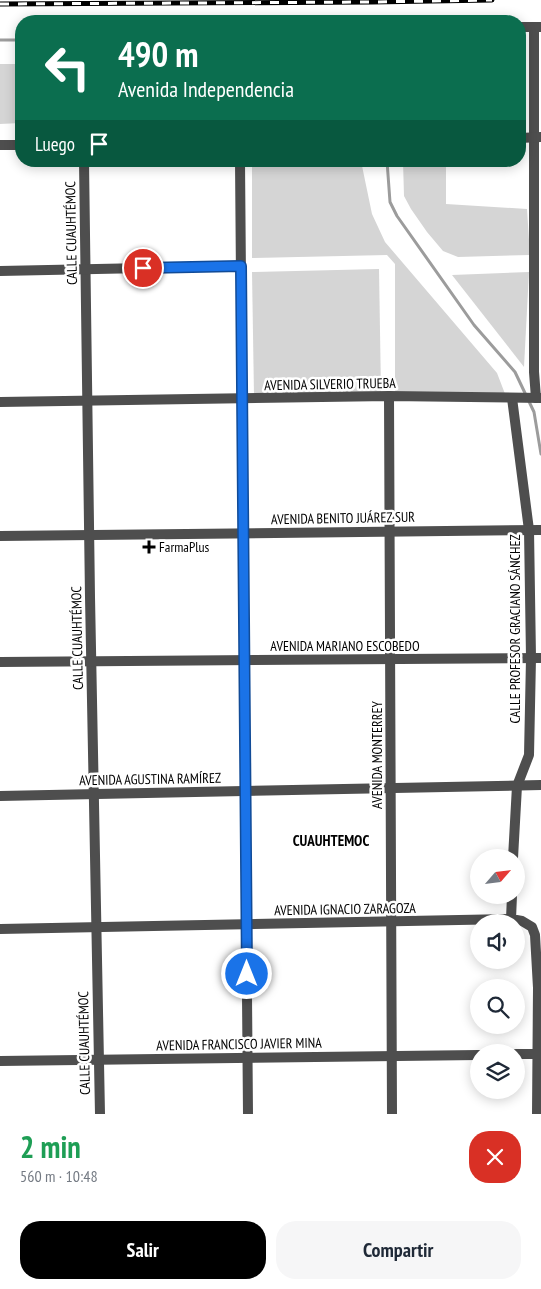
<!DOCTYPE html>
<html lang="es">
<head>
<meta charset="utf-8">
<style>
  :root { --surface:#fff; --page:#f6f6f7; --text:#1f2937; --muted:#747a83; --accent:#000 }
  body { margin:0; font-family:"PT Sans Narrow",sans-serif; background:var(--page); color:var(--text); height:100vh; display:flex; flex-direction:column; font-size:19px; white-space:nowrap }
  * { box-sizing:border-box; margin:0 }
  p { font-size:16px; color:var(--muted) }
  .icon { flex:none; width:28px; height:28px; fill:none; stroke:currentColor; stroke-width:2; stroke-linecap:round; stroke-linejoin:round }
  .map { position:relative; height:1114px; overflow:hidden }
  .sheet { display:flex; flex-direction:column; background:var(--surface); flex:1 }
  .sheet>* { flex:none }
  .top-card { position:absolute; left:15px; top:15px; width:511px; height:152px; border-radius:20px; box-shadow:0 2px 12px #0003; background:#0b6e4f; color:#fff; overflow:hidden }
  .needle { width:32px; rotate:62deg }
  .controls { position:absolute; left:470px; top:849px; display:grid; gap:10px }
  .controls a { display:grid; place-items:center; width:55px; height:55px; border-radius:50%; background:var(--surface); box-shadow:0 2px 12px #0003; font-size:25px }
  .pin { position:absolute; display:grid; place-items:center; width:42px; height:42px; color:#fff; margin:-21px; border:2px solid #fff; border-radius:50%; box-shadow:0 1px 5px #0007 }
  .me { position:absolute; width:55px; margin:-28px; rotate:0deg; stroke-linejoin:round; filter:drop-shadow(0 0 4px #0008) }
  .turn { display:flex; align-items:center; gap:18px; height:105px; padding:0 20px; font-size:22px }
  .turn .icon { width:65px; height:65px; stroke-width:2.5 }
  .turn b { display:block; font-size:35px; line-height:42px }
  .then { display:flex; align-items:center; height:48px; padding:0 20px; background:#0003; gap:10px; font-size:19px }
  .round { display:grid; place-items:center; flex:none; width:52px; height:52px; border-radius:20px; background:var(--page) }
  .overview { display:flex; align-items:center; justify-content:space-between; height:85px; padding:0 20px }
  h1 { font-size:30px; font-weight:700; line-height:38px; color:#1e9e55 }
  .cta { display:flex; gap:10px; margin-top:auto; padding:10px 20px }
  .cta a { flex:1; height:58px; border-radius:20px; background:var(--accent); color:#fff; font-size:20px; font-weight:700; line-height:58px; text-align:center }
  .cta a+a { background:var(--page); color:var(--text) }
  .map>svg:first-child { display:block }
  .green { fill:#d5d5d5 }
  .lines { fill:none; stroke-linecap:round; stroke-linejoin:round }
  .stream { stroke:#9c9c9c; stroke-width:3 }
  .minor { stroke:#4e4e4e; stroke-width:10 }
  .tertiary { stroke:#4e4e4e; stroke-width:10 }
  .rail-casing { stroke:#000; stroke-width:5 }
  .rail { stroke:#fff; stroke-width:3; stroke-dasharray:9; stroke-linecap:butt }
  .route-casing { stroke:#114b97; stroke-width:12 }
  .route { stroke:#1a73e8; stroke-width:9 }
  .poi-dot { fill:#000; stroke:#fff; stroke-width:2 }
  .labels { text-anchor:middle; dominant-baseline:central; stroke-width:5; stroke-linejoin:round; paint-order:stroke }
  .street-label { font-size:14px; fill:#000; stroke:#fff }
  .poi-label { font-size:14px; fill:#000; stroke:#fff; text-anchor:start }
  .neighbourhood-label { font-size:15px; font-weight:bold; fill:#000; stroke:#fff }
</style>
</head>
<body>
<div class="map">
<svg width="541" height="1114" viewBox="0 0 541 1114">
  <rect width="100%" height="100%" fill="#fff"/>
  <g class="green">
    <path d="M0 64H21V123L0 124Z"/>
    <path d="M252 161H361L372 214 385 242 497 373 507 399 395 395V264L387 255 252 258Z"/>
    <path d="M403 161H446V204L527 209 530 255 458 257 443 251 427 232 411 209 404 196Z"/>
    <path d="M379 269 381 393 254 396 252 272Z"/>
    <path d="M529 272 524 367 452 275Z"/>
  </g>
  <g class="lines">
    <g class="stream">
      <path d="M0 40H21"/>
      <path d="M387 161 390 202 397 216 474 325 515 372 534 412 541 454"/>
    </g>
    <g class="minor">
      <path d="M520 27H541"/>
      <path d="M534 27V372L536 398"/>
      <path d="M520 138 541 137"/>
      <path d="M0 145H21"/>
      <path d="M84 161 90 597 100 1114"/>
      <path d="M240 161 248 1114"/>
      <path d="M0 271 241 266"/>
      <path d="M389 396 392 1114"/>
      <path d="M512 398 529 530 531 658 529 755 517 786 513 858"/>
      <path d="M0 402 389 396 541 398"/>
      <path d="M0 662 541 658"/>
      <path d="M0 796 541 785"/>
      <path d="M512 895 511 919 522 921 532 927 535 935 538 988 537 1114"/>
      <path d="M0 929 511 919"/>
      <path d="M516 1054H541"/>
      <path d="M0 1061 479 1055"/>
    </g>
    <path class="tertiary" d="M0 536 541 530"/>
    <defs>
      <path id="rail" d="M0 4 372 2 492 0"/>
    </defs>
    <use href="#rail" class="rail-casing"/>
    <use href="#rail" class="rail"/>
  </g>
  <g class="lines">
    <defs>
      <path id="route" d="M143 268 241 266 247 974"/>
    </defs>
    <use href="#route" class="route-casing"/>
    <use href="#route" class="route"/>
  </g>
  <path class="poi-dot" d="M146.5 539.5h5v5h5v5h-5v5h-5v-5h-5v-5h5z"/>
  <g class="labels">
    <g class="street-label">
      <text transform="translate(71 233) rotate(-91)">CALLE CUAUHTÉMOC</text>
      <text transform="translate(330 384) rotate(-1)">AVENIDA SILVERIO TRUEBA</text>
      <text transform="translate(343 518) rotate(-1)">AVENIDA BENITO JUÁREZ SUR</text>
      <text transform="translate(515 629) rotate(-90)">CALLE PROFESOR GRACIANO SÁNCHEZ</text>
      <text transform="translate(77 638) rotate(-91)">CALLE CUAUHTÉMOC</text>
      <text x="345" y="646">AVENIDA MARIANO ESCOBEDO</text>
      <text transform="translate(377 755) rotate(-90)">AVENIDA MONTERREY</text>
      <text transform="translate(150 779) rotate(-1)">AVENIDA AGUSTINA RAMÍREZ</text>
      <text transform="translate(345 909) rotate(-1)">AVENIDA IGNACIO ZARAGOZA</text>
      <text transform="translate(84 1043) rotate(-91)">CALLE CUAUHTÉMOC</text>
      <text transform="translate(239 1044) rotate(-1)">AVENIDA FRANCISCO JAVIER MINA</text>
    </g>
    <g class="poi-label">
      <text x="159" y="547">FarmaPlus</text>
    </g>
    <g class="neighbourhood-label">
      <text x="331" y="840">CUAUHTEMOC</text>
    </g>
  </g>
</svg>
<div class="controls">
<a><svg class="needle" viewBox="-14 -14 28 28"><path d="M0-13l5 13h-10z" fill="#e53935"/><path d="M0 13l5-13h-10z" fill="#747a83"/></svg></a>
<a><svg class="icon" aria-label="sound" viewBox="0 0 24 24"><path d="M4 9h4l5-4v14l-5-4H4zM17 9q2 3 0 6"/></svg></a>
<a><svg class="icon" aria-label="search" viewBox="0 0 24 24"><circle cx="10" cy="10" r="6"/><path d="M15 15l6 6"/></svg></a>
<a><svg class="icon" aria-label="layers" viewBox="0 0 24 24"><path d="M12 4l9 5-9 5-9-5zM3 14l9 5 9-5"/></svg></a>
</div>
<div class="pin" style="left:143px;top:268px;background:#d93025"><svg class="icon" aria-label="arrive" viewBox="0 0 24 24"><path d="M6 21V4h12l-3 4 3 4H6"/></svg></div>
<svg class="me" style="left:247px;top:974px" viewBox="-20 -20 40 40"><circle r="17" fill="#1a73e8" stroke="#fff" stroke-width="3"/><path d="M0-11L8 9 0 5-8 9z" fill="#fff"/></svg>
<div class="top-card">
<div class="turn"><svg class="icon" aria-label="left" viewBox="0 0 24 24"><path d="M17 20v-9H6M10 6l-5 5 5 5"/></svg><div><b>490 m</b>Avenida Independencia</div></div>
<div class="then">Luego<svg class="icon" aria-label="arrive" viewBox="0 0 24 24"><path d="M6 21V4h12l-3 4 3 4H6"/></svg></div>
</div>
</div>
<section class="sheet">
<div class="overview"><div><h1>2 min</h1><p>560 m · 10:48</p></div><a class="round" style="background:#d93025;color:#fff"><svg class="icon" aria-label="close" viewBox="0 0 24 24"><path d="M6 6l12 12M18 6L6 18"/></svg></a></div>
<div class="cta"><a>Salir</a><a>Compartir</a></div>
</section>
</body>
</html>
